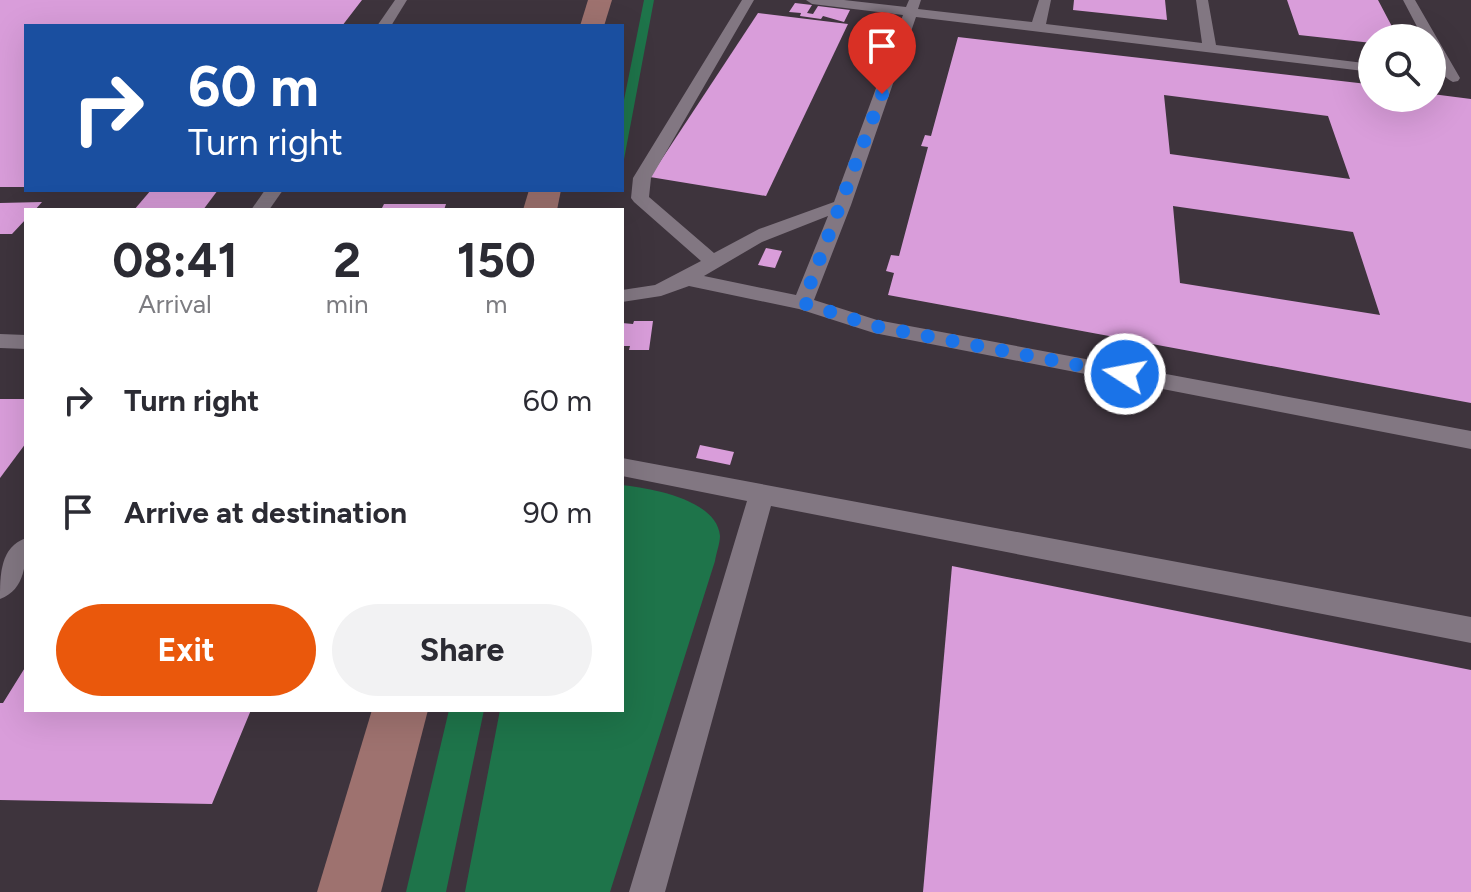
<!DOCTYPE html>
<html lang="en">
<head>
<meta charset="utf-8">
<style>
  :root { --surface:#fff; --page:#f2f2f3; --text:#2b2b33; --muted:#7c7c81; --accent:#ea580c }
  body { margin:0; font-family:Figtree,sans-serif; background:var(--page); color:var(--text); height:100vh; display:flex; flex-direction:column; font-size:30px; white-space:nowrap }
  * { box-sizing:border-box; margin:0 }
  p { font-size:26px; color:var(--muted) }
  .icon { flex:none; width:44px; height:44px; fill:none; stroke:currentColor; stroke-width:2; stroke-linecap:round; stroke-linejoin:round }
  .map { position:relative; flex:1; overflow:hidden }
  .sheet { position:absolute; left:24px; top:208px; width:600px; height:504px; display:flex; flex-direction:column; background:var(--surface); border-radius:0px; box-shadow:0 8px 32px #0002 }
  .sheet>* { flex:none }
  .guide { position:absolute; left:24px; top:24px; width:600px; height:168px; border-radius:0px; box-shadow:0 8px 32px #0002; background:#1a4fa0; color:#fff; overflow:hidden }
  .controls { position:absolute; left:1358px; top:24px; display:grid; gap:16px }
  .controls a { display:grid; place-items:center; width:88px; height:88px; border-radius:50%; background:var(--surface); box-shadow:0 8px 32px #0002; font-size:40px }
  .pin { position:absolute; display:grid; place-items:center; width:68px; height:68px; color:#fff; margin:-82px -34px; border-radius:50% 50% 50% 0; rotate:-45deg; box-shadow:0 0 8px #0007 }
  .pin .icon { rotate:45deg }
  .me { position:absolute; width:88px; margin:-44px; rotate:281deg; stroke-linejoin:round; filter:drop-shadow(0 0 6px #0008) }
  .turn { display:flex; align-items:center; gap:28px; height:168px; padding:0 32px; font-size:36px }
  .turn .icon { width:104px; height:104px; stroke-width:2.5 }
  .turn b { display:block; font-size:56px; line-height:68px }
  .eta { display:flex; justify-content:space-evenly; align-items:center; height:136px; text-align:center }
  .eta b { font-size:48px; font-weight:700; line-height:56px }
  .primary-button { display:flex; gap:16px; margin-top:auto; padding:16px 32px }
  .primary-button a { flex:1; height:92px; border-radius:48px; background:var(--accent); color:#fff; font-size:32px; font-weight:700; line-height:92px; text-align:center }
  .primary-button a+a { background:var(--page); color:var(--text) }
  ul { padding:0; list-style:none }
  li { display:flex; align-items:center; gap:24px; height:112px; padding:0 32px }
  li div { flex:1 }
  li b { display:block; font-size:30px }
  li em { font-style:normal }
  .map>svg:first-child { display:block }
  .green { fill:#1e744a }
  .building { fill:#d99dda; fill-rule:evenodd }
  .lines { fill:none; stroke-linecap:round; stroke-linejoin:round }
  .lane { fill:#827782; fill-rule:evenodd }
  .secondary { fill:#9e726f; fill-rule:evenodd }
  .route { stroke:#1a73e8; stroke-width:14; stroke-dasharray:0 25.2 }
</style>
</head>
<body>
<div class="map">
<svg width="1471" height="892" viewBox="0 0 1471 892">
  <rect width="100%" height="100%" fill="#3e343d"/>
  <g class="green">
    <path d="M644 0H654L622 170V110Z"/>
    <path d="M622 485C649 488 717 499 720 536 720 543 716 554 715 561L610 892H465L500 710H622Z"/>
    <path d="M449 710H484L446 892H406Z"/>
  </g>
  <g class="building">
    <path d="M0 0H362L342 26H26V187H0Z"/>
    <path d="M1074 0H1165L1167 20 1073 10Z"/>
    <path d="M1287 0H1378L1398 38H1372V43L1299 35Z"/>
    <path d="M795 3 812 5 807 13 813 14 818 6 850 10 844 22 823 16 821 19 800 16 801 13 789 12Z"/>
    <path d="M758 13 848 24 766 196 650 177Z"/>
    <path d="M958 37 1367 84 1372 87V98H1432V94L1471 99V403L888 295 894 273 886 271 891 255 899 256 928 147 921 146 925 135 931 136ZM1164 95 1328 116 1350 179 1170 154ZM1173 206 1353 232 1380 315 1180 283Z"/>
    <path d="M151 190H218L203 210H134Z"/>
    <path d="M42 202 35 210H26V219L12 234H0V203Z"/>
    <path d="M384 204H446L444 210H381Z"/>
    <path d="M766 248 782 251 775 268 758 265Z"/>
    <path d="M634 321H653L649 350H629L630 346H622V323L633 324Z"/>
    <path d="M0 399H26V443L0 478Z"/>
    <path d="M700 445 734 452 730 465 696 458Z"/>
    <path d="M952 566 1471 670V892H923Z"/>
    <path d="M26 666V710H251L212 804 0 800V703H3Z"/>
  </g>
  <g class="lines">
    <g class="lane">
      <path d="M395 0H407L391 26H377Z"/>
      <path d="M742 0H754L651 178 649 197 714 253 759 229 834 202 903 15 812 4 806 0H844L906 7 909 0H921L918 9 1032 22 1039 0H1051L1046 24 1202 43 1196 0H1208L1216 45 1372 64V72L916 17 851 205 814 300 877 320 1471 431V449L874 333 799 309 689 286 661 296 622 302V290L655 285 701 261 634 202 631 198 633 178ZM828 216 796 295 704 276 762 242Z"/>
      <path d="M1403 0H1415L1460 78 1458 81 1453 82C1438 75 1432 54 1432 38H1423Z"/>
      <path d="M265 190H283L269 210H251Z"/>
      <path d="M0 334 26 335V349L0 348Z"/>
      <path d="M622 458 1471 617V643L771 506 665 892H629L747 501 622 476Z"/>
      <path d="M26 538C26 562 26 589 0 599 0 575 0 547 26 538Z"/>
    </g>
    <g class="secondary">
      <path d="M588 0H612L604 26H580Z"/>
      <path d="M529 190H561L557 210H523Z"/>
      <path d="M372 710H428L381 892H317Z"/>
    </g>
  </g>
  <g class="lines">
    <path class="route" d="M882 94 803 303 874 326 1125 374"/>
  </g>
</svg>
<div class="controls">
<a><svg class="icon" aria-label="search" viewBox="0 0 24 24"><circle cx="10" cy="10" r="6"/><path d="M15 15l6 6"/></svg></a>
</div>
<div class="pin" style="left:882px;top:94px;background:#d93025"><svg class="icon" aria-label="arrive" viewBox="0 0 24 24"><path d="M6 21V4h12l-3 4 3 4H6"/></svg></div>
<svg class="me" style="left:1125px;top:374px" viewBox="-20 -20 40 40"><circle r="17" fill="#1a73e8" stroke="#fff" stroke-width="3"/><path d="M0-11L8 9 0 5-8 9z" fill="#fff"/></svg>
<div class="guide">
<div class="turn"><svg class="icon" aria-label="right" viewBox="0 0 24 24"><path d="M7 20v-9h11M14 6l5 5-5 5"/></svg><div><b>60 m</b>Turn right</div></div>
</div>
<section class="sheet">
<div class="eta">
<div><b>08:41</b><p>Arrival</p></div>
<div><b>2</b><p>min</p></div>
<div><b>150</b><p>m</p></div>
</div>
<ul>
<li><svg class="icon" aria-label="right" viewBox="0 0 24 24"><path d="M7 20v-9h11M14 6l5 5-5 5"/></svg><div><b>Turn right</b></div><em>60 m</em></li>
<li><svg class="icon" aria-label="arrive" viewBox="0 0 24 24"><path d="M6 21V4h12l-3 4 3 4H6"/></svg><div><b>Arrive at destination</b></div><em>90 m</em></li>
</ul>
<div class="primary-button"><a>Exit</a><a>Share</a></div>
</section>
</div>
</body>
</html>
